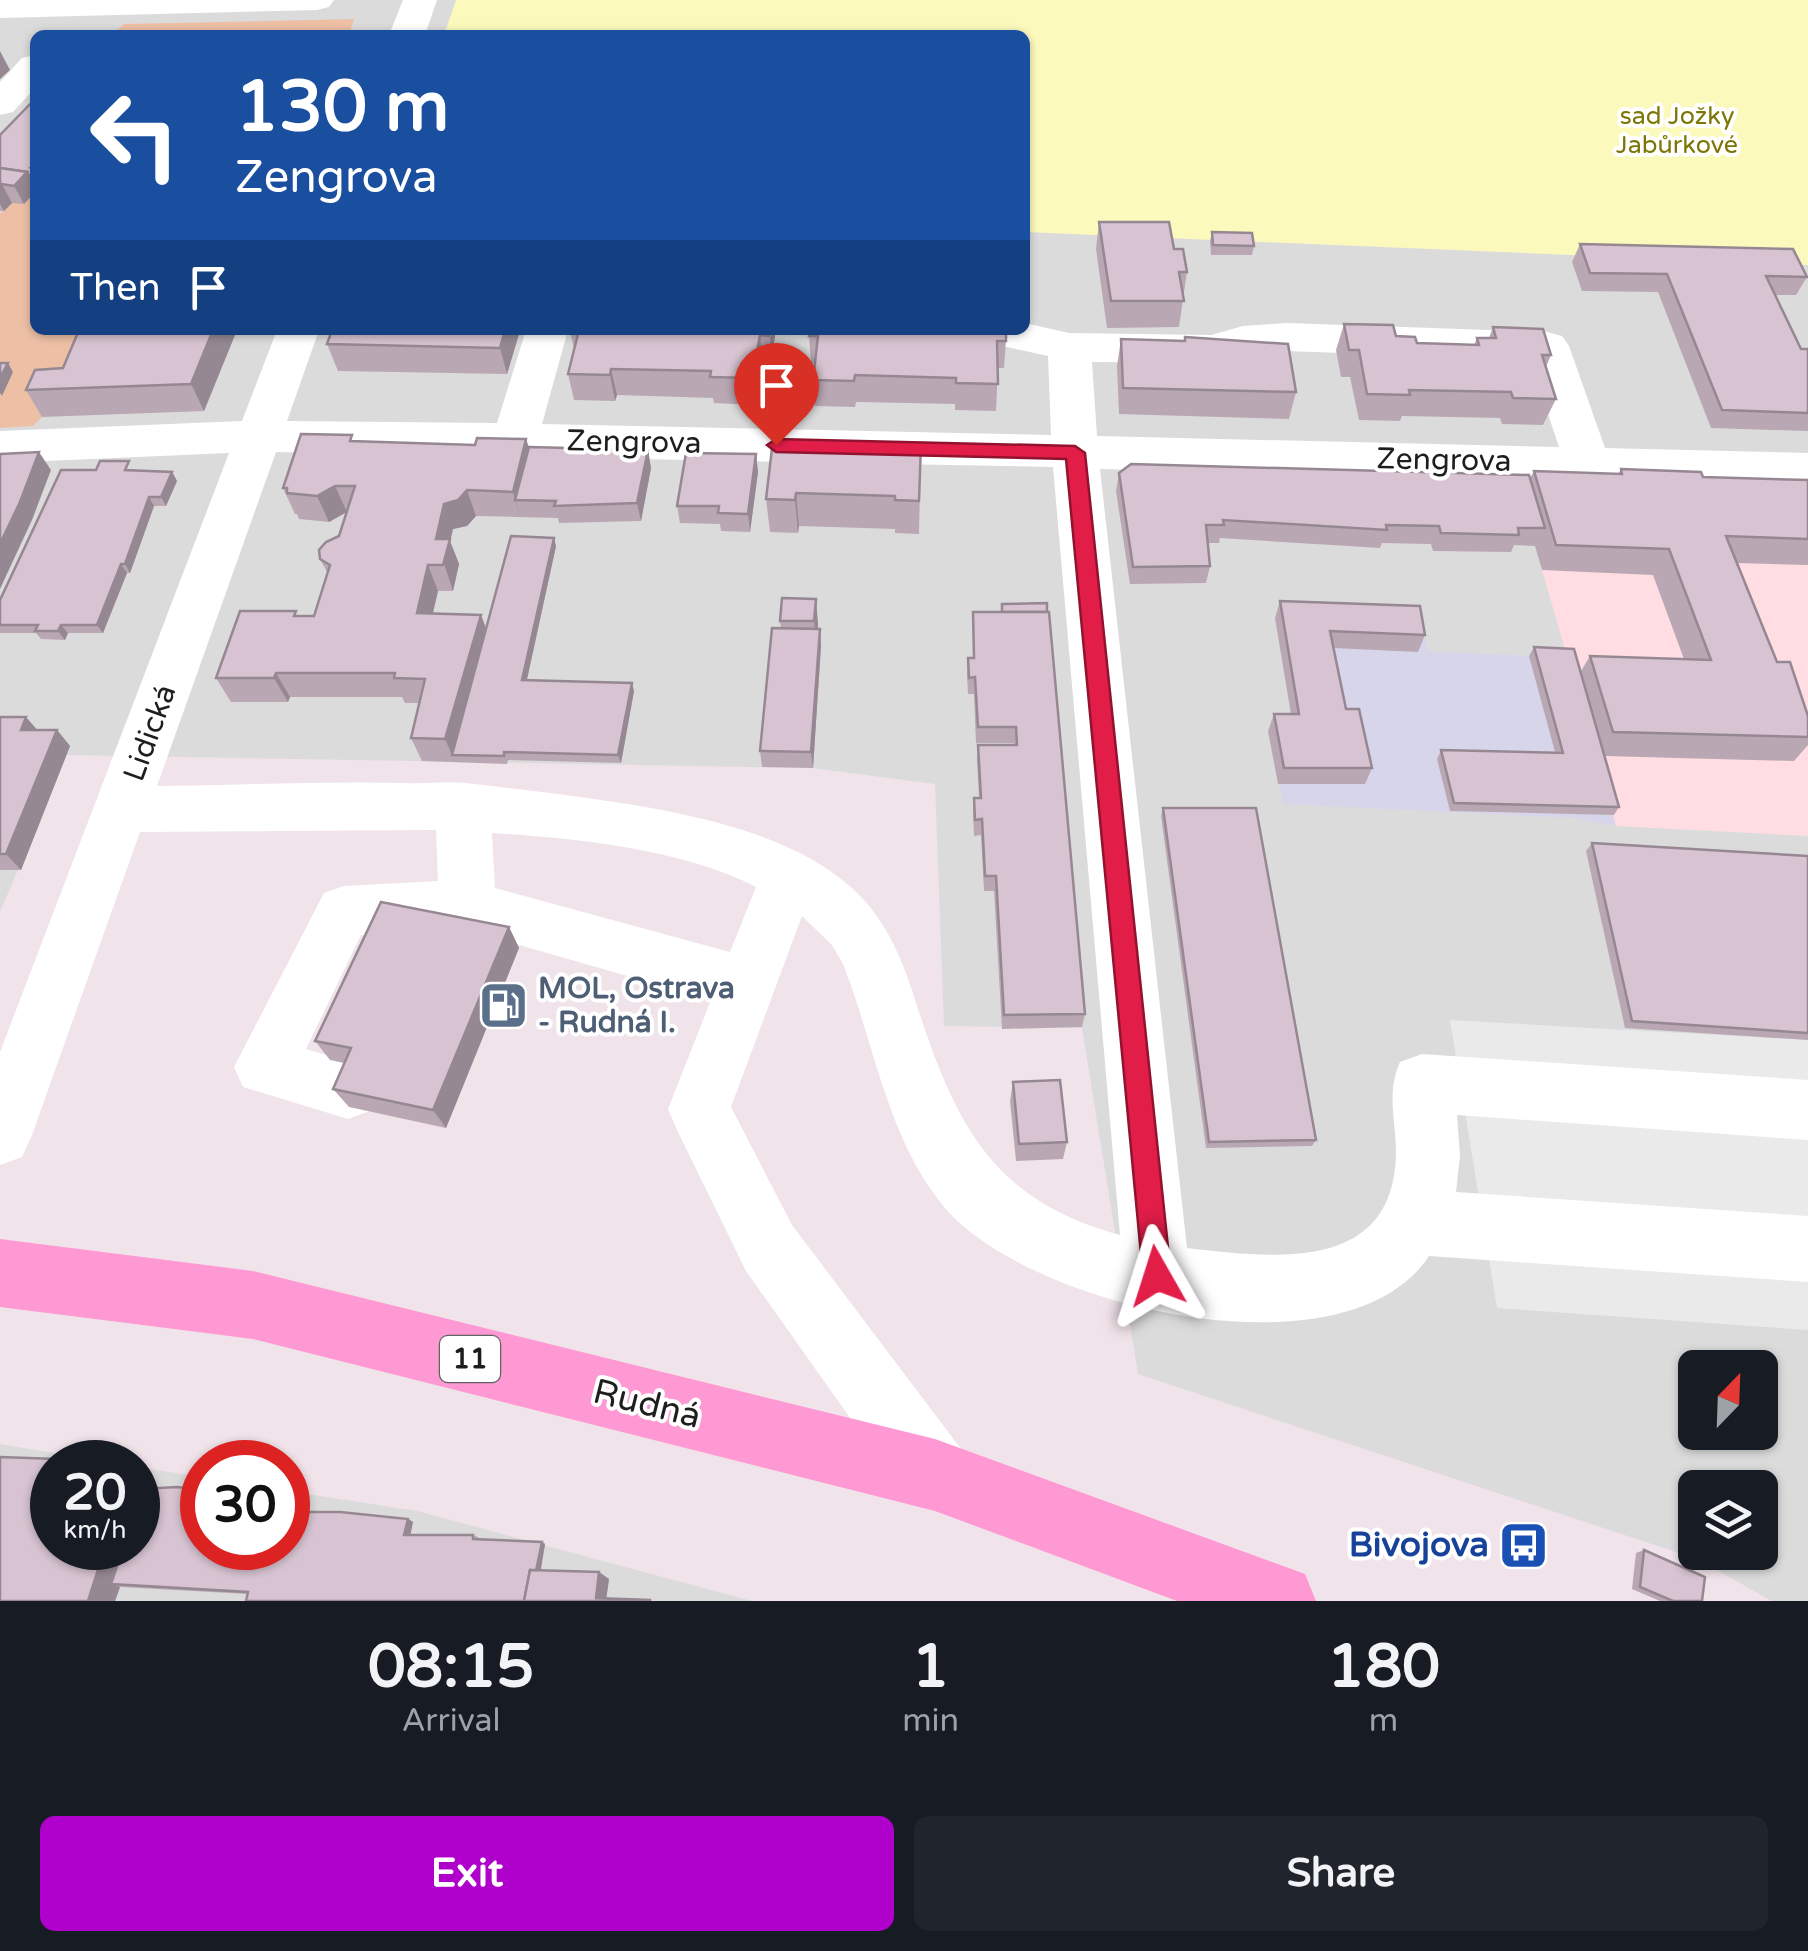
<!DOCTYPE html>
<html lang="en">
<head>
<meta charset="utf-8">
<style>
  :root { --surface:#171b24; --page:#20242c; --text:#f1f3f6; --muted:#9ea1a6; --accent:#af00cc }
  body { margin:0; font-family:"Varela Round",sans-serif; background:var(--page); color:var(--text); height:100vh; display:flex; flex-direction:column; font-size:38px; white-space:nowrap }
  * { box-sizing:border-box; margin:0 }
  p { font-size:32px; color:var(--muted) }
  .icon { flex:none; width:55px; height:55px; fill:none; stroke:currentColor; stroke-width:2; stroke-linecap:round; stroke-linejoin:round }
  .map { position:relative; height:1601px; overflow:hidden }
  .panel { display:flex; flex-direction:column; background:var(--surface); flex:1 }
  .panel>* { flex:none }
  .banner { position:absolute; left:30px; top:30px; width:1000px; height:305px; border-radius:15px; box-shadow:0 2px 8px #0004; background:#1a4fa0; color:#fff; overflow:hidden }
  .needle { width:65px; rotate:23deg }
  .fabs { position:absolute; left:1678px; top:1350px; display:grid; gap:20px }
  .fabs a { display:grid; place-items:center; width:100px; height:100px; border-radius:15px; background:var(--surface); box-shadow:0 2px 8px #0004; font-size:50px }
  .speed { position:absolute; left:30px; top:1440px; display:flex; gap:20px; font-size:50px; font-weight:700; text-align:center }
  .speed>* { display:grid; place-content:center; width:130px; height:130px; border-radius:50%; background:var(--surface); box-shadow:0 2px 8px #0004; line-height:1 }
  .speed small { font-size:25px; font-weight:400 }
  .speed .limit { border:15px solid #d22; background:#fff; color:#111 }
  .pin { position:absolute; display:grid; place-items:center; width:85px; height:85px; color:#fff; margin:-102px -42px; border-radius:50% 50% 50% 0; rotate:-45deg; box-shadow:0 0 10px #0007 }
  .pin .icon { rotate:45deg }
  .me { position:absolute; width:110px; margin:-55px; rotate:354deg; stroke-linejoin:round; filter:drop-shadow(0 0 8px #0008) }
  .turn { display:flex; align-items:center; gap:35px; height:210px; padding:0 40px; font-size:45px }
  .turn .icon { width:130px; height:130px; stroke-width:2.5 }
  .turn b { display:block; font-size:70px; line-height:85px }
  .then { display:flex; align-items:center; height:95px; padding:0 40px; background:#0003; gap:20px; font-size:38px }
  .eta { display:flex; justify-content:space-evenly; align-items:center; height:170px; text-align:center }
  .eta b { font-size:60px; font-weight:700; line-height:70px }
  .primary-button { display:flex; gap:20px; margin-top:auto; padding:20px 40px }
  .primary-button a { flex:1; height:115px; border-radius:15px; background:var(--accent); color:#fff; font-size:40px; font-weight:700; line-height:115px; text-align:center }
  .primary-button a+a { background:var(--page); color:var(--text) }
  .map>svg:first-child { display:block }
  .residential { fill:#dcdbdc; fill-rule:evenodd }
  .industrial { fill:#d6d5e9 }
  .education { fill:#ffdde2 }
  .grass { fill:#edc0a6 }
  .park { fill:#fcf9bd }
  .parking { fill:#eaeaea }
  .lines { fill:none; stroke-linecap:round; stroke-linejoin:round }
  .minor { fill:#fff; fill-rule:evenodd }
  .major { fill:#ff99d3; fill-rule:evenodd }
  .wall { fill:#b9a8b4 }
  .shaded-wall { fill:#968892 }
  .building { fill:#d7c3d1; stroke:#968892; stroke-width:2.5 }
  .route { fill:#e11d48; stroke:#92132f; stroke-width:2.5 }
  .labels { text-anchor:middle; dominant-baseline:central; stroke-width:8; stroke-linejoin:round; paint-order:stroke }
  .far-park-label { font-size:25px; fill:#7d7606; stroke:#fff }
  .shield { fill:#fff; stroke:#626262; stroke-width:2.5 }
  .shield-label { font-size:28px; font-weight:bold; fill:#1e1e1e }
  .street-label { font-size:30px; fill:#1e1e1e; stroke:#fff }
  .service-label { font-size:30px; font-weight:bold; fill:#4e5e75; stroke:#fff; text-anchor:start }
  .near-street-label { font-size:35px; fill:#1e1e1e; stroke:#fff }
  .near-transit-label { font-size:35px; font-weight:bold; fill:#164399; stroke:#fff; text-anchor:end }
</style>
</head>
<body>
<div class="map">
<svg width="1808" height="1601" viewBox="0 0 1808 1601">
  <rect width="100%" height="100%" fill="#f0e3e9"/>
  <g class="residential">
    <path d="M0 0H1808V1601H1772L1697 1559 1138 1374 1082 1028 944 1026 935 784 812 768 67 755 0 912ZM35 35H1025V330H35ZM1695 1368H1760V1432H1695ZM1695 1488H1760V1552H1695Z"/>
    <path d="M0 1444 107 1462H52V1548H138V1467L202 1477V1548H288V1491L417 1511 752 1601H0Z"/>
  </g>
  <path class="industrial" d="M1275 618 1422 624 1427 651 1569 658 1616 826 1574 818 1283 804 1268 731 1293 730Z"/>
  <path class="education" d="M1521 497 1808 506V836L1616 826Z"/>
  <g class="grass">
    <path d="M354 19 349 35H112L124 24Z"/>
    <path d="M35 176V330H159L51 396 42 417 33 426 0 428V214Z"/>
  </g>
  <path class="park" d="M456 0H1808V265L1025 232V35H444Z"/>
  <path class="parking" d="M1450 1020 1808 1040V1330L1497 1308Z"/>
  <g class="lines">
    <g class="minor">
      <path d="M0 0H334L329 7 317 10 0 18Z"/>
      <path d="M403 0H437L425 35H389Z"/>
      <path d="M35 55V88L13 112 0 115V82L22 58Z"/>
      <path d="M1025 323 1069 333 1211 335 1243 326 1287 323 1547 332 1562 336 1569 346 1605 448 1808 453V485L1100 469 1187 1248C1274 1258 1394 1274 1396 1153 1396 1120 1386 1093 1400 1062L1422 1054 1808 1080V1140L1457 1115 1460 1156 1456 1192 1808 1216V1282L1429 1256C1346 1382 1029 1307 945 1208 887 1139 875 1045 843 964L832 945 802 916 731 1107 792 1225 961 1449 971 1475 961 1501 935 1511 909 1501 746 1271 677 1130 668 1109 711 1000 467 930 361 935 306 1049 370 1069 379 1090 370 1111 348 1119 243 1087 234 1067 324 893 344 886 438 881 436 830 140 832 32 1135 22 1157 0 1165V1052L229 453 0 463V431L242 421 277 330H319L287 421 497 423 526 330H568L542 424 1051 435 1048 356 1007 347 874 344 859 340 853 330H1025ZM1287 351 1530 360 1559 447 1097 436 1092 362 1212 363 1245 354ZM276 452 1053 467 1120 1235C992 1200 956 1125 917 1006 904 963 887 920 853 889 804 844 731 824 667 811 600 798 533 791 466 783 448 781 425 784 406 783 323 781 240 785 157 786ZM492 833C574 838 683 849 756 887L730 952 495 888Z"/>
    </g>
    <path class="major" d="M0 1239 253 1271 935 1439 1305 1574 1316 1601H1177L935 1511 253 1339 0 1307Z"/>
  </g>
  <g class="wall">
    <path d="M35 99V192L24 204 12 203 4 211H0V135Z"/>
    <path d="M1099 222 1174 249 1187 272 1179 327 1107 328 1096 249Z"/>
    <path d="M1212 232 1254 246 1252 255H1211L1210 241Z"/>
    <path d="M1580 244 1807 277 1796 295H1775L1801 349H1808V431L1711 428 1658 292 1582 291 1572 262Z"/>
    <path d="M1344 324 1396 336 1417 343 1474 345 1477 338H1489L1493 327 1551 355 1546 367 1556 399 1543 425 1502 424 1500 418 1402 416 1400 421 1359 420 1350 377H1341L1336 350Z"/>
    <path d="M79 330H237L204 411 42 417 26 390 63 368Z"/>
    <path d="M570 330 775 336 771 362H762L755 405 714 403 713 398 617 395 615 401 574 400 568 374 574 349Z"/>
    <path d="M519 334 507 374 338 371 327 344Z"/>
    <path d="M809 336 1006 341 1004 368H998L996 411 955 410V404L856 402 855 407 815 406 813 380 815 363H811Z"/>
    <path d="M1121 339 1296 392 1289 419 1119 414 1117 366Z"/>
    <path d="M526 439 529 447 648 450 651 468 641 521 559 523 558 518 476 516 467 526 453 529 450 541 459 564 453 591H438L433 613 481 615 486 629 556 546 527 680 634 691 621 763 508 760 507 764 422 761 411 738 419 703H405L402 697H290L288 702H231L216 678 298 616H314L328 574 320 559 339 536 346 512 329 522 299 519 297 514H295L283 488 355 441 475 445Z"/>
    <path d="M921 443 919 534 895 533V529L799 526 798 533 770 532 766 499Z"/>
    <path d="M756 454 758 472 750 532 721 531 720 524 680 523 677 506Z"/>
    <path d="M1621 469 1703 477 1808 480V565L1736 563 1777 662 1808 716V745L1794 761 1605 756 1619 807 1614 815 1450 811 1437 759 1441 750 1555 752 1529 656 1534 647 1581 671 1590 656 1684 659 1653 575 1542 570 1535 546 1514 545 1511 552 1433 551 1431 544 1382 543 1380 548 1220 538 1219 543H1208L1210 566 1206 583 1130 584 1116 491 1119 473 1530 478 1534 471 1618 474Z"/>
    <path d="M134 470 172 472 177 481 166 506H154L130 573H127L103 633H68L65 640 41 639 36 633H0V600Z"/>
    <path d="M816 599 818 629H820L821 646 813 768 762 767 760 751 781 628 780 621Z"/>
    <path d="M1280 601 1425 635 1418 652 1333 648 1346 709 1372 768 1365 784H1278L1268 731 1274 714H1291L1275 618Z"/>
    <path d="M1002 604 1085 1014 1082 1027 1002 1029 994 891H984L981 835 974 836 973 813 974 798H979L977 761 978 745H1014V743H976L974 694H968L967 675 968 658H973V612H1001Z"/>
    <path d="M0 717 37 730H57L70 746 21 870H0Z"/>
    <path d="M1163 808 1316 1140 1312 1146 1206 1148 1161 816Z"/>
    <path d="M1592 843 1808 856V1040L1625 1028 1586 851Z"/>
    <path d="M509 927 519 948 446 1128 349 1107 333 1089 344 1063 330 1060 315 1041Z"/>
    <path d="M1013 1082 1067 1142 1063 1159 1016 1161 1010 1101Z"/>
    <path d="M0 1457 112 1461 116 1462H52V1548H138V1476L152 1482 150 1489 177 1487 202 1490V1548H288V1512H340L408 1519 413 1522 410 1535H473L478 1537V1539L542 1542 545 1544 541 1571 599 1572 609 1579 606 1598 652 1601H246L247 1594 120 1587 115 1601H0Z"/>
    <path d="M1644 1550 1702 1601H1660L1632 1589 1636 1553Z"/>
  </g>
  <g class="shaded-wall">
    <path d="M0 51 10 70 0 79Z"/>
    <path d="M27 172 35 187V192L24 204 14 186Z"/>
    <path d="M2 184 12 203 4 211 0 204V186Z"/>
    <path d="M213 330H237L204 411 191 384Z"/>
    <path d="M505 330H518L519 334 507 374 500 348Z"/>
    <path d="M770 330H775V336L771 362Z"/>
    <path d="M760 335 762 362 755 405 752 378Z"/>
    <path d="M8 363 13 372 2 396 0 393V378Z"/>
    <path d="M611 369 617 395 615 401 610 375Z"/>
    <path d="M526 439 534 465 515 500 521 518 513 492Z"/>
    <path d="M648 450 651 468 641 521 637 503Z"/>
    <path d="M39 452 51 470 32 520 0 589V544Z"/>
    <path d="M756 454 758 472 750 532 748 514Z"/>
    <path d="M172 472 177 481 166 506 161 497Z"/>
    <path d="M335 486 347 512 329 522 317 496Z"/>
    <path d="M467 490 476 516 467 526 453 529 450 541 459 564 453 591 436 539 444 504Z"/>
    <path d="M796 493 799 526 798 533 795 500Z"/>
    <path d="M149 497 154 506 130 573 125 564Z"/>
    <path d="M554 538 556 546 525 688 522 680Z"/>
    <path d="M121 564 127 573 103 633 97 625Z"/>
    <path d="M428 565 438 591 427 638 417 613Z"/>
    <path d="M816 599 818 624 816 646 814 621Z"/>
    <path d="M481 615 490 639 452 755 445 739Z"/>
    <path d="M61 625 68 633 65 640 58 631Z"/>
    <path d="M820 629 821 646 813 768 811 752Z"/>
    <path d="M276 673 290 697 288 702 274 678Z"/>
    <path d="M632 683 634 691 621 763 618 755Z"/>
    <path d="M26 717 40 733 21 730Z"/>
    <path d="M57 730 70 746 21 870 6 854Z"/>
    <path d="M509 927 519 948 446 1128 433 1110Z"/>
    <path d="M138 1476 152 1482 138 1529Z"/>
    <path d="M408 1519 413 1522 410 1537 404 1535Z"/>
    <path d="M542 1542 545 1544 535 1601H530Z"/>
    <path d="M105 1548H132L111 1584 120 1587 115 1601H88Z"/>
    <path d="M599 1572 609 1579 606 1601 596 1598Z"/>
  </g>
  <g class="building">
    <path d="M35 99V163L31 167H35V177L32 181 27 172 0 168V135Z"/>
    <path d="M0 168 27 172 14 186 2 184 0 186Z"/>
    <path d="M1099 222H1169L1174 249H1183L1187 272H1179L1184 301H1111Z"/>
    <path d="M1212 232 1252 233 1254 246 1213 245Z"/>
    <path d="M1580 244 1793 249 1807 277 1766 276 1801 349H1808V413L1722 410 1667 274 1590 273Z"/>
    <path d="M1344 324 1393 325 1396 336 1415 337 1417 343 1479 345 1477 338H1496L1493 327 1543 329 1551 355H1542L1556 399 1513 398 1511 392 1409 390 1410 395 1367 394 1359 350H1349Z"/>
    <path d="M79 330H213L191 384 26 390 35 370 63 368Z"/>
    <path d="M332 330H505L500 348 327 344Z"/>
    <path d="M570 330H770L769 336 760 335 752 378 710 377 711 371 611 369 610 375 568 374 579 330Z"/>
    <path d="M810 330H1006V341H997L998 384 956 383V378L855 375 854 381 813 380 818 336H809Z"/>
    <path d="M1185 337 1288 344 1296 392 1123 388 1121 339 1185 341Z"/>
    <path d="M0 363H8L0 378Z"/>
    <path d="M301 434 352 435 350 441 475 445 477 438 526 439 513 492 467 490 458 500 444 504 436 539H450L443 565H428L417 613 481 615 445 739 411 738 425 679 394 678 395 673H276L274 678H216L240 611H296L294 616H314L330 565 320 559 319 550 326 542 339 536 355 486H335L317 496 287 493V488H283Z"/>
    <path d="M773 440 921 443 919 501 895 500V496L796 493 795 500 766 499Z"/>
    <path d="M529 447 648 450 637 503 554 506 556 501 515 500Z"/>
    <path d="M39 452 20 502 0 544V454Z"/>
    <path d="M686 453 756 454 748 514 718 513 719 506H677Z"/>
    <path d="M100 461H129L125 470 172 472 161 497H149L125 564H121L97 625H61L58 631H35L38 625H0V600L61 470H96Z"/>
    <path d="M1131 464 1529 475 1545 528H1518L1519 535 1441 533 1439 526 1386 525 1387 530 1223 520 1224 525H1206L1210 566 1133 567 1119 473Z"/>
    <path d="M1621 469 1701 472 1703 477 1808 480V539L1726 536 1777 662H1790L1808 716V737L1613 732 1590 656 1711 660 1669 549 1556 545 1534 471 1622 474Z"/>
    <path d="M511 536 554 538 522 680 632 683 618 755 504 752V756L452 755Z"/>
    <path d="M782 598 816 599 814 621H780Z"/>
    <path d="M1280 601 1420 606 1425 635 1330 631 1346 709H1359L1372 768H1284L1274 714H1299Z"/>
    <path d="M1047 603V612H1002V604Z"/>
    <path d="M973 612H1049L1085 1014 1004 1015 996 876H985L982 819 975 820 974 798H981L978 745H1017L1016 727H978L975 677 969 678 968 658H974Z"/>
    <path d="M772 628 820 629 811 752 760 751Z"/>
    <path d="M1534 647 1574 649 1619 807 1454 803 1441 750 1563 753Z"/>
    <path d="M0 717H26L21 730H57L6 854H0Z"/>
    <path d="M1163 808H1256L1316 1140 1209 1142Z"/>
    <path d="M1592 843 1808 856V1033L1632 1021Z"/>
    <path d="M381 902 509 927 433 1110 333 1089 351 1048 315 1041Z"/>
    <path d="M1060 1080 1067 1142 1019 1144 1013 1082Z"/>
    <path d="M0 1457 112 1461 111 1462H52V1548H105L88 1601H0Z"/>
    <path d="M177 1487 202 1490V1548H288V1512H340L408 1519 404 1535H473V1539L542 1542 536 1571 530 1570 524 1601H246L248 1592 111 1584 123 1548H138V1500L141 1489Z"/>
    <path d="M1644 1550 1705 1577 1702 1601H1673L1640 1587Z"/>
    <path d="M530 1570 599 1572 596 1598 650 1600V1601H524Z"/>
  </g>
  <path class="route" d="M776 439 1075 446 1085 453 1171 1276 1167 1286 1157 1290 1147 1286 1143 1276 1066 459 776 452 767 445Z"/>
  <defs>
    <symbol id="fuel-square" viewBox="-11 -11 22 22"><rect x="-9" y="-9" width="18" height="18" rx="4" fill="#5c6f8a" stroke="#fff"/><path d="M-5.5-6h7V0h2V4h1.3V-2.5L3-4.5l.8-.8L6-3V5H2.5V1h-1V6h-7ZM-4.2-4.7v3.2H.2V-4.7Z" fill="#fff"/></symbol>
    <symbol id="bus-square" viewBox="-11 -11 22 22"><rect x="-9" y="-9" width="18" height="18" rx="4" fill="#1a4fb4" stroke="#fff"/><path d="M-5-6H5V4H4V6H2V4H-2V6H-4V4H-5ZM-3.5-4V0h7V-4ZM-3.5 1.2v1.5H-2V1.2ZM2 1.2v1.5H3.5V1.2Z" fill="#fff"/></symbol>
  </defs>
  <g fill-rule="evenodd">
    <use href="#fuel-square" x="476" y="978" width="55" height="55"/>
    <use href="#bus-square" x="1496" y="1518" width="55" height="55"/>
  </g>
  <g class="labels">
    <g class="far-park-label">
      <text x="1677" y="116">sad Jožky<tspan x="1677" dy="29">Jabůrkové</tspan></text>
    </g>
    <rect class="shield" x="440" y="1336" width="60" height="46" rx="8"/>
    <g class="shield-label">
      <text x="470" y="1359">11</text>
    </g>
    <g class="street-label">
      <text transform="translate(634 442) rotate(1)">Zengrova</text>
      <text transform="translate(1444 460) rotate(1)">Zengrova</text>
      <text transform="translate(150 733) rotate(-70)">Lidická</text>
    </g>
    <g class="service-label">
      <text x="538" y="988">MOL, Ostrava<tspan x="538" dy="34">- Rudná I.</tspan></text>
    </g>
    <g class="near-street-label">
      <text transform="translate(647 1404) rotate(14)">Rudná</text>
    </g>
    <g class="near-transit-label">
      <text x="1489" y="1545">Bivojova</text>
    </g>
  </g>
</svg>
<div class="fabs">
<a><svg class="needle" viewBox="-14 -14 28 28"><path d="M0-13l5 13h-10z" fill="#e53935"/><path d="M0 13l5-13h-10z" fill="#9ea1a6"/></svg></a>
<a><svg class="icon" aria-label="layers" viewBox="0 0 24 24"><path d="M12 4l9 5-9 5-9-5zM3 14l9 5 9-5"/></svg></a>
</div>
<div class="speed"><div>20<small>km/h</small></div><div class="limit">30</div></div>
<div class="pin" style="left:776px;top:445px;background:#d93025"><svg class="icon" aria-label="arrive" viewBox="0 0 24 24"><path d="M6 21V4h12l-3 4 3 4H6"/></svg></div>
<svg class="me" style="left:1157px;top:1276px" viewBox="-20 -20 40 40"><path d="M0-17L14 15 0 8-14 15z" fill="#e11d48" stroke="#fff" stroke-width="4"/></svg>
<div class="banner">
<div class="turn"><svg class="icon" aria-label="left" viewBox="0 0 24 24"><path d="M17 20v-9H6M10 6l-5 5 5 5"/></svg><div><b>130 m</b>Zengrova</div></div>
<div class="then">Then<svg class="icon" aria-label="arrive" viewBox="0 0 24 24"><path d="M6 21V4h12l-3 4 3 4H6"/></svg></div>
</div>
</div>
<section class="panel">
<div class="eta">
<div><b>08:15</b><p>Arrival</p></div>
<div><b>1</b><p>min</p></div>
<div><b>180</b><p>m</p></div>
</div>
<div class="primary-button"><a>Exit</a><a>Share</a></div>
</section>
</body>
</html>
